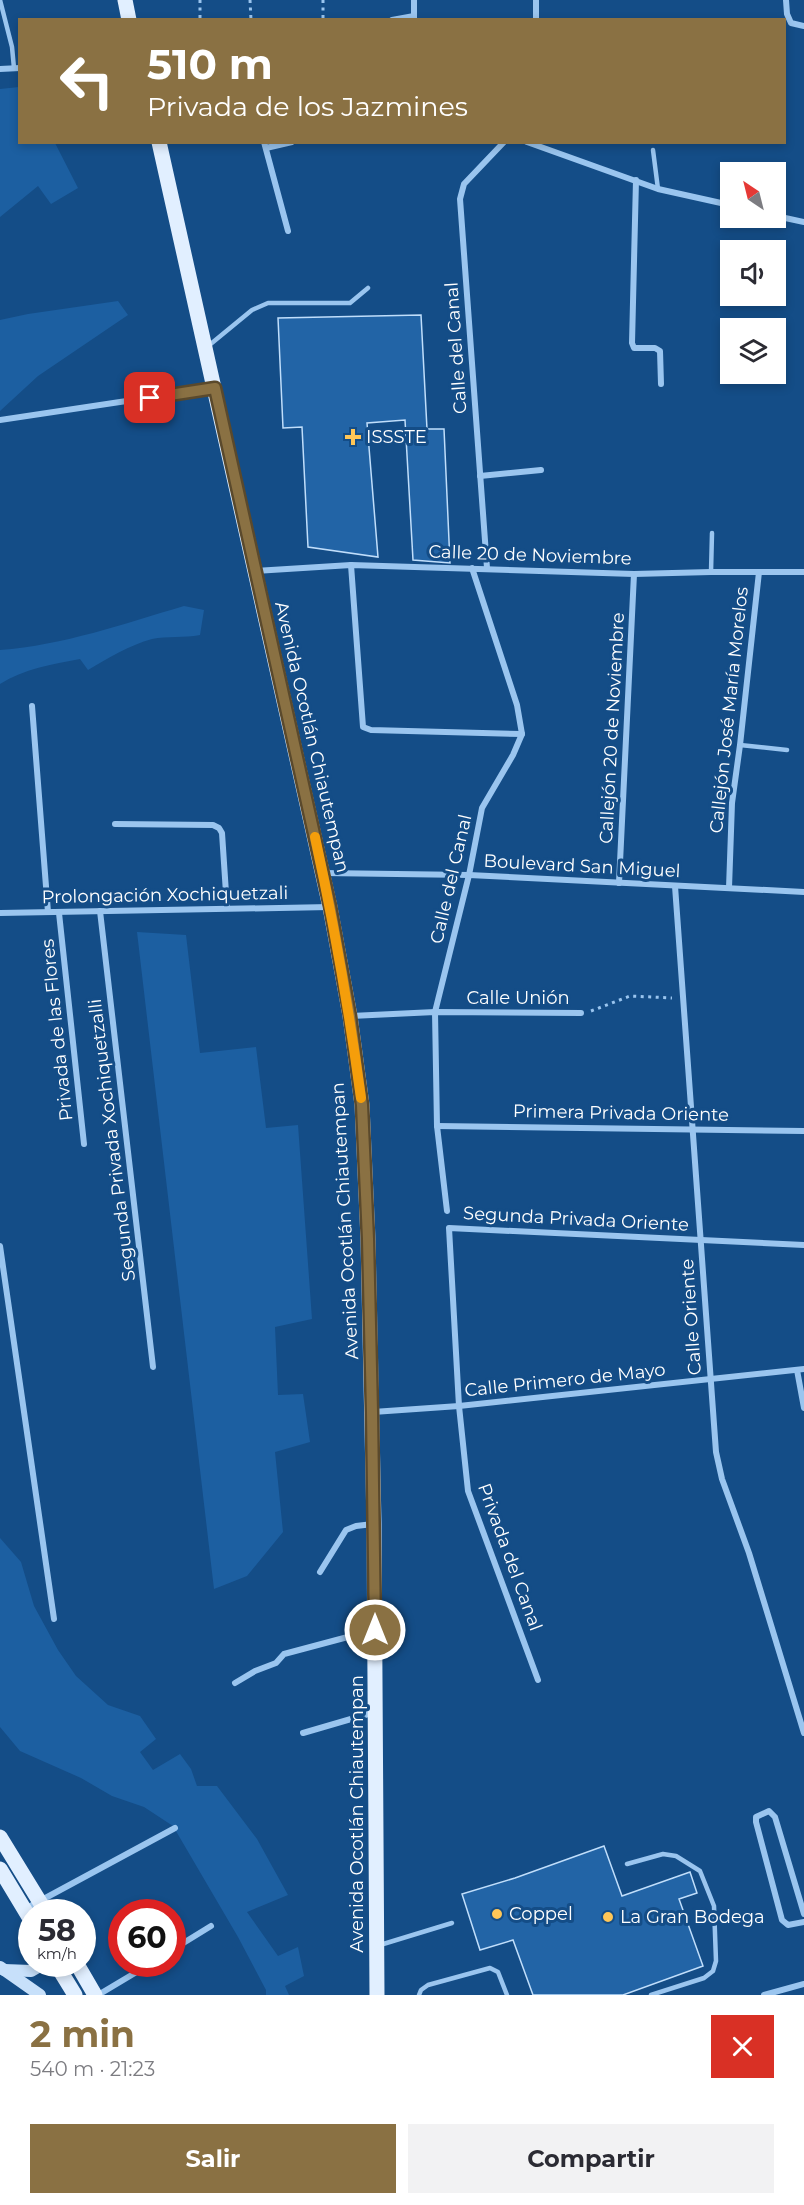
<!DOCTYPE html>
<html lang="es">
<head>
<meta charset="utf-8">
<style>
  :root { --surface:#fff; --page:#f2f2f3; --text:#2b2b33; --muted:#7c7c81; --accent:#8a7143 }
  body { margin:0; font-family:Montserrat,sans-serif; background:var(--page); color:var(--text); height:100vh; display:flex; flex-direction:column; font-size:22px; white-space:nowrap }
  * { box-sizing:border-box; margin:0 }
  p { font-size:20px; color:var(--muted) }
  .icon { flex:none; width:33px; height:33px; fill:none; stroke:currentColor; stroke-width:2; stroke-linecap:round; stroke-linejoin:round }
  .map { position:relative; height:1995px; overflow:hidden }
  .side { display:flex; flex-direction:column; background:var(--surface); flex:1 }
  .side>* { flex:none }
  .top-card { position:absolute; left:18px; top:18px; width:768px; height:126px; border-radius:0px; box-shadow:0 3px 9px #0003; background:#8a7143; color:#fff; overflow:hidden }
  .needle { width:39px; rotate:325deg }
  .fabs { position:absolute; left:720px; top:162px; display:grid; gap:12px }
  .fabs a { display:grid; place-items:center; width:66px; height:66px; border-radius:0px; background:var(--surface); box-shadow:0 3px 9px #0003; font-size:30px }
  .speed { position:absolute; left:18px; top:1899px; display:flex; gap:12px; font-size:30px; font-weight:700; text-align:center }
  .speed>* { display:grid; place-content:center; width:78px; height:78px; border-radius:50%; background:var(--surface); box-shadow:0 3px 9px #0003; line-height:1 }
  .speed small { font-size:15px; font-weight:400 }
  .speed .limit { border:9px solid #d22; background:#fff; color:#111 }
  .pin { position:absolute; display:grid; place-items:center; width:51px; height:51px; color:#fff; margin:-26px; border-radius:12px; box-shadow:0 3px 9px #0006 }
  .me { position:absolute; width:66px; margin:-33px; rotate:0deg; stroke-linejoin:round; filter:drop-shadow(0 0 4px #0008) }
  .turn { display:flex; align-items:center; gap:21px; height:126px; padding:0 30px; font-size:27px }
  .turn .icon { width:78px; height:78px; stroke-width:2.5 }
  .turn b { display:block; font-size:42px; line-height:51px }
  .round { display:grid; place-items:center; flex:none; width:63px; height:63px; border-radius:0px; background:var(--page) }
  .head { display:flex; align-items:center; justify-content:space-between; height:102px; padding:0 30px }
  h1 { font-size:36px; font-weight:700; line-height:45px; color:var(--accent) }
  .cta { display:flex; gap:12px; margin-top:auto; padding:12px 30px }
  .cta a { flex:1; height:69px; border-radius:0px; background:var(--accent); color:#fff; font-size:24px; font-weight:700; line-height:69px; text-align:center }
  .cta a+a { background:var(--page); color:var(--text) }
  .map>svg:first-child { display:block }
  .green { fill:#1c5fa1 }
  .building { fill:#2264a6; stroke:#c0defb; stroke-width:1.5 }
  .lines { fill:none; stroke-linecap:round; stroke-linejoin:round }
  .path { stroke:#9ac5ef; stroke-width:3; stroke-dasharray:3 4.5; stroke-linecap:butt }
  .lane { stroke:#9ac5ef; stroke-width:4.5 }
  .street { stroke:#9ac5ef; stroke-width:6 }
  .secondary { stroke:#c7e0fa; stroke-width:12 }
  .primary { stroke:#e1efff; stroke-width:15 }
  .route-casing { stroke:#5a492c; stroke-width:15 }
  .route { stroke:#8a7143; stroke-width:10 }
  .slow { stroke:#f59e0b; stroke-width:10 }
  .poi-dot { fill:#ffc657; stroke:#144d87; stroke-width:2 }
  .labels { text-anchor:middle; dominant-baseline:central; stroke-width:6; stroke-linejoin:round; paint-order:stroke }
  .street-label { font-size:18px; fill:#fff; stroke:#144d87 }
  .poi-label { font-size:18px; fill:#fff; stroke:#144d87; text-anchor:start }
</style>
</head>
<body>
<div class="map">
<svg width="804" height="1995" viewBox="0 0 804 1995">
  <rect width="100%" height="100%" fill="#144d87"/>
  <g class="green">
    <path d="M19 87 20 142 55 143 78 188 51 204 38 186 0 217V89Z"/>
    <path d="M118 301 128 315 38 376 0 411V320L28 314Z"/>
    <path d="M184 606 204 610 200 635C184 638 167 636 152 639 130 645 108 658 88 670L80 659C52 664 24 669 0 684V650C64 645 123 624 184 606Z"/>
    <path d="M137 932 186 935 200 1053 256 1047 266 1128 298 1125 312 1319 275 1327 278 1395 303 1394 310 1442 275 1452 283 1532 247 1576 214 1589Z"/>
    <path d="M0 1538 21 1562 34 1606 58 1650 76 1676 108 1705 140 1716 156 1739 140 1752 153 1770 180 1754 191 1769 197 1786H217L257 1839 288 1895 247 1912 278 1956 298 1947 304 1976 285 1986 289 1995H266V1990L238 1937 173 1826 144 1807 112 1796 81 1778 20 1751 0 1727Z"/>
  </g>
  <g class="building">
    <path d="M421 315 427 429H444L450 563 413 560 405 420 367 423 378 557 308 547 302 427 283 428 278 318Z"/>
    <path d="M604 1846 622 1896 690 1872 697 1893 679 1899 703 1966 623 1995H533L513 1940 480 1950 462 1894 515 1878Z"/>
  </g>
  <g class="lines">
    <g class="path">
      <path d="M200 0V20"/>
      <path d="M250 0 251 20"/>
      <path d="M323 0V20"/>
      <path d="M591 1011 630 996 672 998"/>
    </g>
    <g class="lane">
      <path d="M0 0 12 47 14 68"/>
      <path d="M653 150 658 189"/>
      <path d="M207 347 252 310 268 303H350L368 288"/>
      <path d="M711 572 712 533"/>
      <path d="M740 745 787 750"/>
      <path d="M627 1864 663 1854 676 1856 700 1871 714 1906 716 1961 713 1971 704 1978 651 1995"/>
      <path d="M380 1945 452 1923"/>
      <path d="M419 1995 421 1990 428 1985 490 1968 498 1972 507 1995"/>
    </g>
    <g class="street">
      <path d="M536 0V20"/>
      <path d="M786 0 787 14 791 23 804 26"/>
      <path d="M414 19V0"/>
      <path d="M392 20 414 16"/>
      <path d="M0 69 20 68"/>
      <path d="M264 142 288 231"/>
      <path d="M527 142 658 189 730 205"/>
      <path d="M266 148 292 142"/>
      <path d="M636 180 632 343 634 348H655L660 351 661 384"/>
      <path d="M776 216 804 222"/>
      <path d="M0 420 213 388"/>
      <path d="M480 476 541 470"/>
      <path d="M351 565 363 727 371 730 522 734"/>
      <path d="M487 568 460 199 464 184 504 142"/>
      <path d="M255 571 351 565 634 574 711 572H804"/>
      <path d="M32 706 48 912"/>
      <path d="M115 824 213 825 219 828 222 833 227 908"/>
      <path d="M323 873 469 875 804 892"/>
      <path d="M619 883 634 574"/>
      <path d="M675 886 716 1452 722 1479 749 1553 804 1733"/>
      <path d="M729 888 732 803 740 745 759 572"/>
      <path d="M100 911 153 1367"/>
      <path d="M0 913 330 907"/>
      <path d="M59 913 84 1144"/>
      <path d="M351 1016 435 1012 581 1013"/>
      <path d="M437 1126 804 1131"/>
      <path d="M447 1211 437 1126 435 1012 469 875 482 808 513 755 522 734 517 705 472 568"/>
      <path d="M0 1246 54 1619"/>
      <path d="M797 1370 804 1408"/>
      <path d="M373 1412 459 1406 804 1369"/>
      <path d="M320 1572 346 1530 356 1526 373 1524"/>
      <path d="M538 1680 468 1491 459 1406 449 1228 804 1245"/>
      <path d="M235 1683 255 1671 276 1663 284 1654 374 1630"/>
      <path d="M303 1733 375 1712"/>
      <path d="M25 1909 175 1828"/>
      <path d="M804 1914 775 1817 769 1811 756 1817V1822L782 1920 788 1925 804 1922"/>
      <path d="M172 1950 211 1926"/>
      <path d="M98 1995 150 1964"/>
      <path d="M764 1995 804 1984"/>
    </g>
    <g class="secondary">
      <path d="M0 1967 40 1995"/>
      <path d="M4 1970 31 1971 43 1964"/>
    </g>
    <g class="primary">
      <path d="M125 0 129 20"/>
      <path d="M159 142 330 907 350 1016 362 1105 368 1239 374 1524 377 1995"/>
      <path d="M0 1837 46 1912"/>
      <path d="M0 1869 32 1922"/>
      <path d="M56 1964 75 1995"/>
      <path d="M77 1964 95 1995"/>
    </g>
  </g>
  <g class="lines">
    <defs>
      <path id="route" d="M150 398 215 388 330 906 350 1016 362 1105 368 1239 372 1412 375 1630"/>
    </defs>
    <use href="#route" class="route-casing"/>
    <use href="#route" class="route"/>
    <path class="slow" d="M315 837C334 924 349 1010 361 1098"/>
  </g>
  <g class="poi-dot">
    <path d="M350 428h6v6h6v6h-6v6h-6v-6h-6v-6h6z"/>
    <circle cx="497" cy="1914" r="6"/>
    <circle cx="608" cy="1917" r="6"/>
  </g>
  <g class="labels">
    <g class="street-label">
      <text transform="translate(456 348) rotate(-94)">Calle del Canal</text>
      <text transform="translate(530 555) rotate(2)">Calle 20 de Noviembre</text>
      <text transform="translate(729 710) rotate(-84)">Callejón José María Morelos</text>
      <text transform="translate(612 728) rotate(-87)">Callejón 20 de Noviembre</text>
      <text transform="translate(312 737) rotate(77)">Avenida Ocotlán Chiautempan</text>
      <text transform="translate(582 866) rotate(3)">Boulevard San Miguel</text>
      <text transform="translate(451 879) rotate(-77)">Calle del Canal</text>
      <text transform="translate(165 895) rotate(-1)">Prolongación Xochiquetzali</text>
      <text x="518" y="998">Calle Unión</text>
      <text transform="translate(57 1030) rotate(-96)">Privada de las Flores</text>
      <text transform="translate(621 1113) rotate(1)">Primera Privada Oriente</text>
      <text transform="translate(112 1140) rotate(-97)">Segunda Privada Xochiquetzalli</text>
      <text transform="translate(576 1219) rotate(3)">Segunda Privada Oriente</text>
      <text transform="translate(345 1221) rotate(-93)">Avenida Ocotlán Chiautempan</text>
      <text transform="translate(691 1317) rotate(-94)">Calle Oriente</text>
      <text transform="translate(565 1380) rotate(-6)">Calle Primero de Mayo</text>
      <text transform="translate(510 1557) rotate(70)">Privada del Canal</text>
      <text transform="translate(357 1814) rotate(-90)">Avenida Ocotlán Chiautempan</text>
    </g>
    <g class="poi-label">
      <text x="366" y="437">ISSSTE</text>
      <text x="509" y="1914">Coppel</text>
      <text x="620" y="1917">La Gran Bodega</text>
    </g>
  </g>
</svg>
<div class="fabs">
<a><svg class="needle" viewBox="-14 -14 28 28"><path d="M0-13l5 13h-10z" fill="#e53935"/><path d="M0 13l5-13h-10z" fill="#7c7c81"/></svg></a>
<a><svg class="icon" aria-label="sound" viewBox="0 0 24 24"><path d="M4 9h4l5-4v14l-5-4H4zM17 9q2 3 0 6"/></svg></a>
<a><svg class="icon" aria-label="layers" viewBox="0 0 24 24"><path d="M12 4l9 5-9 5-9-5zM3 14l9 5 9-5"/></svg></a>
</div>
<div class="speed"><div>58<small>km/h</small></div><div class="limit">60</div></div>
<div class="pin" style="left:150px;top:398px;background:#d93025"><svg class="icon" aria-label="arrive" viewBox="0 0 24 24"><path d="M6 21V4h12l-3 4 3 4H6"/></svg></div>
<svg class="me" style="left:375px;top:1630px" viewBox="-20 -20 40 40"><circle r="17" fill="#8a7143" stroke="#fff" stroke-width="3"/><path d="M0-11L8 9 0 5-8 9z" fill="#fff"/></svg>
<div class="top-card">
<div class="turn"><svg class="icon" aria-label="left" viewBox="0 0 24 24"><path d="M17 20v-9H6M10 6l-5 5 5 5"/></svg><div><b>510 m</b>Privada de los Jazmines</div></div>
</div>
</div>
<section class="side">
<div class="head"><div><h1>2 min</h1><p>540 m · 21:23</p></div><a class="round" style="background:#d93025;color:#fff"><svg class="icon" aria-label="close" viewBox="0 0 24 24"><path d="M6 6l12 12M18 6L6 18"/></svg></a></div>
<div class="cta"><a>Salir</a><a>Compartir</a></div>
</section>
</body>
</html>
